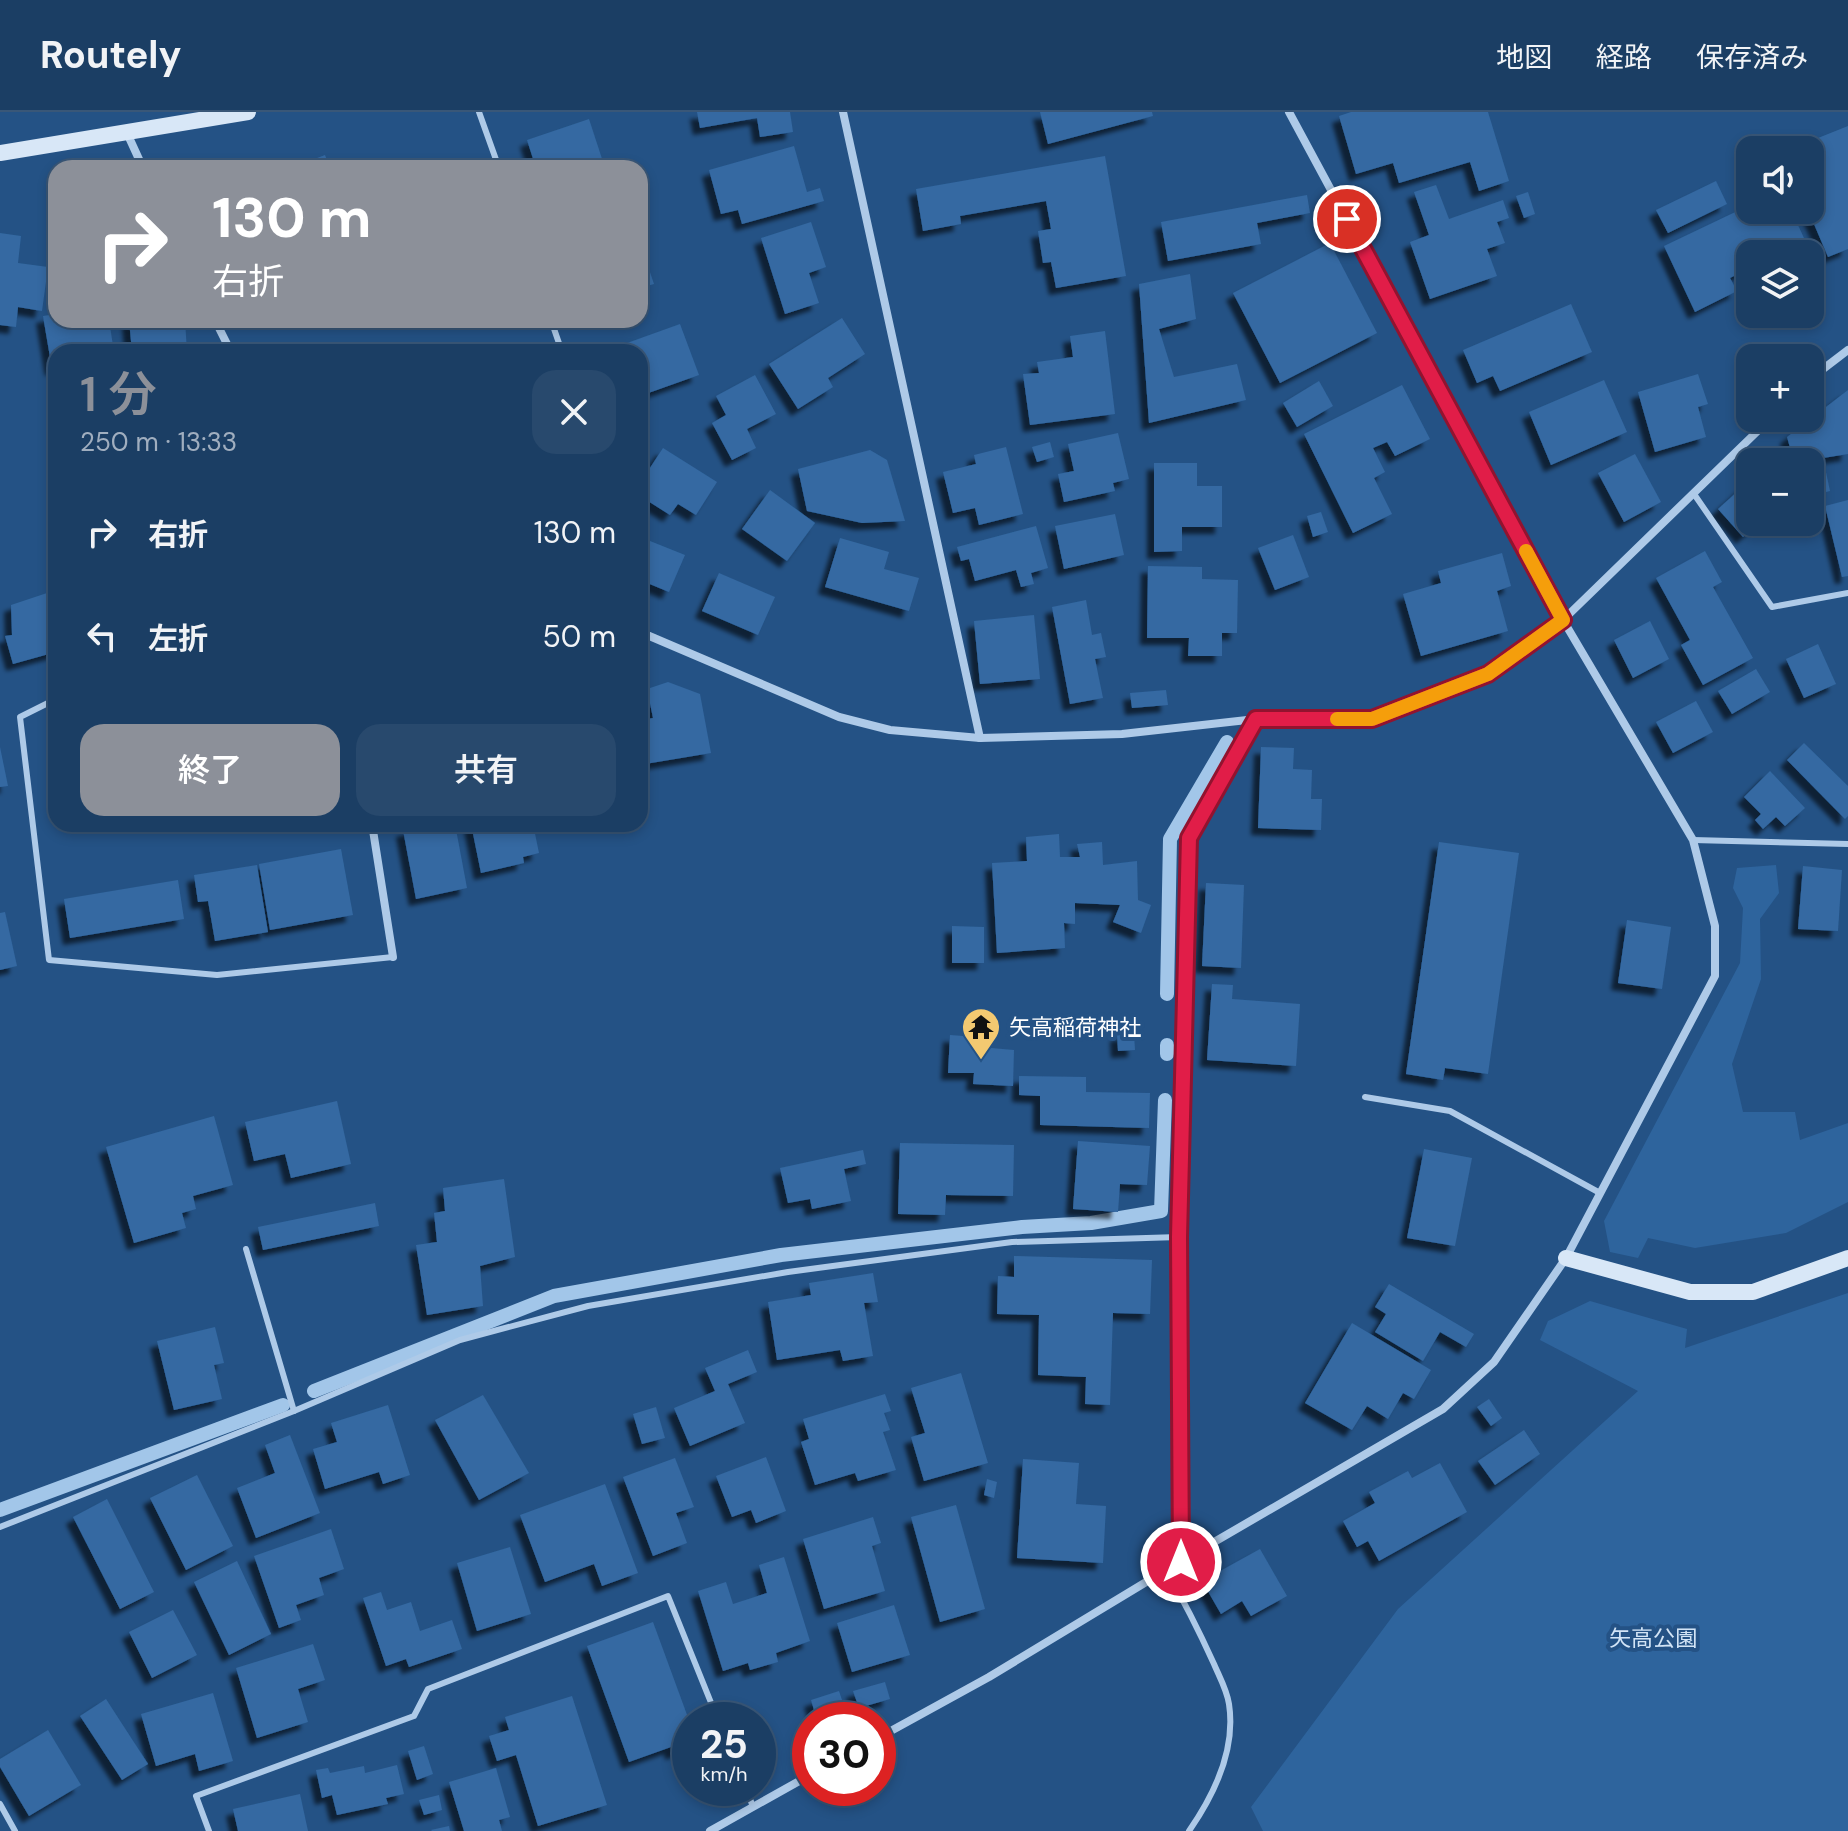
<!DOCTYPE html>
<html lang="ja">
<head>
<meta charset="utf-8">
<style>
  :root { --surface:#1b3e64; --page:#28496d; --text:#f1f3f6; --muted:#a0aebf; --line:#395778; --accent:#8c9099 }
  body { margin:0; font-family:"DM Sans","Noto Sans JP",sans-serif; background:var(--page); color:var(--text); height:100vh; display:flex; flex-direction:column; font-size:30px; white-space:nowrap }
  * { box-sizing:border-box; margin:0 }
  p { font-size:26px; color:var(--muted) }
  .icon { flex:none; width:44px; height:44px; fill:none; stroke:currentColor; stroke-width:2; stroke-linecap:round; stroke-linejoin:round }
  .map { position:relative; flex:1; overflow:hidden }
  .sheet { position:absolute; left:48px; top:232px; width:600px; height:488px; display:flex; flex-direction:column; background:var(--surface); border-radius:24px; box-shadow:0 4px 12px #0003,0 0 0 2px var(--line) }
  .sheet>* { flex:none }
  .banner { position:absolute; left:48px; top:48px; width:600px; height:168px; border-radius:24px; box-shadow:0 4px 12px #0003,0 0 0 2px var(--line); background:#8c9099; color:#fff; overflow:hidden }
  .controls { position:absolute; left:1736px; top:24px; display:grid; gap:16px }
  .controls a { display:grid; place-items:center; width:88px; height:88px; border-radius:16px; background:var(--surface); box-shadow:0 4px 12px #0003,0 0 0 2px var(--line); font-size:40px }
  .speed { position:absolute; left:672px; top:1590px; display:flex; gap:16px; font-size:40px; font-weight:700; text-align:center }
  .speed>* { display:grid; place-content:center; width:104px; height:104px; border-radius:50%; background:var(--surface); box-shadow:0 4px 12px #0003,0 0 0 2px var(--line); line-height:1 }
  .speed small { font-size:20px; font-weight:400 }
  .speed .limit { border:12px solid #d22; background:#fff; color:#111 }
  .pin { position:absolute; display:grid; place-items:center; width:68px; height:68px; color:#fff; margin:-34px; border:4px solid #fff; border-radius:50%; box-shadow:0 2px 8px #0007 }
  .me { position:absolute; width:88px; margin:-44px; rotate:0deg; stroke-linejoin:round; filter:drop-shadow(0 0 6px #0008) }
  .turn { display:flex; align-items:center; gap:28px; height:168px; padding:0 32px; font-size:36px }
  .turn .icon { width:104px; height:104px; stroke-width:2.5 }
  .turn b { display:block; font-size:56px; line-height:68px }
  .round { display:grid; place-items:center; flex:none; width:84px; height:84px; border-radius:24px; background:var(--page) }
  .headline { display:flex; align-items:center; justify-content:space-between; height:136px; padding:0 32px }
  h1 { font-size:48px; font-weight:600; line-height:60px; color:var(--accent) }
  .button { display:flex; gap:16px; margin-top:auto; padding:16px 32px }
  .button a { flex:1; height:92px; border-radius:24px; background:var(--accent); color:#fff; font-size:32px; font-weight:600; line-height:92px; text-align:center }
  .button a+a { background:var(--page); color:var(--text) }
  ul { padding:0; list-style:none }
  li { display:flex; align-items:center; gap:24px; height:104px; padding:0 32px }
  li div { flex:1 }
  li b { display:block; font-size:30px }
  li em { font-style:normal }
  header { display:flex; align-items:center; gap:48px; box-sizing:border-box; height:112px; padding:0 40px; background:var(--surface); border-bottom:2px solid var(--line) }
  header strong { font-size:38px }
  nav { display:flex; gap:44px; margin-inline-start:auto; font-size:28px }
  .map>svg:first-child { display:block }
  .green { fill:#2e649d }
  .lines { fill:none; stroke-linecap:round; stroke-linejoin:round }
  .stream { stroke:#a2c6e9; stroke-width:14 }
  .building { fill:#3469a2; filter:url(#shadow) }
  .lane { stroke:#aecae8; stroke-width:6 }
  .street { stroke:#aecae8; stroke-width:8 }
  .secondary { stroke:#d8e7f7; stroke-width:16 }
  .route-casing { stroke:#92132f; stroke-width:20 }
  .route { stroke:#e11d48; stroke-width:14 }
  .slow { stroke:#f59e0b; stroke-width:14 }
  .labels { text-anchor:middle; dominant-baseline:central; stroke-width:8; stroke-linejoin:round; paint-order:stroke }
  .poi-label { font-size:22px; fill:#fff; stroke:#245285; text-anchor:start }
  .park-label { font-size:22px; fill:#d2e4f6; stroke:#245285 }
</style>
</head>
<body>
<header>
<strong>Routely</strong>
<nav><a>地図</a><a>経路</a><a>保存済み</a></nav>
</header>
<div class="map">
<svg width="1848" height="1719" viewBox="0 0 1848 1719">
  <defs>
    <filter id="shadow"><feDropShadow dx="-7" dy="7" stdDeviation="2" flood-color="#0009"/></filter>
  </defs>
  <rect width="100%" height="100%" fill="#245285"/>
  <g class="green">
    <path d="M1776 753 1779 781 1760 807 1761 867 1732 952 1743 1000H1795L1800 1028 1848 1011V1090L1786 1121 1695 1136 1648 1126 1638 1146 1610 1140 1604 1109 1740 851 1743 796 1733 776 1737 756Z"/>
    <path d="M1848 1181V1719H1263L1251 1695 1398 1497 1638 1279 1540 1228 1548 1209 1590 1189 1687 1217 1685 1236Z"/>
  </g>
  <g class="lines">
    <g class="stream">
      <path d="M1167 882 1170 727 1227 630"/>
      <path d="M1167 942V933"/>
      <path d="M314 1279 554 1184 781 1143 1022 1115 1091 1111 1161 1099 1165 988"/>
      <path d="M0 1398 283 1293"/>
    </g>
  </g>
  <g class="building">
    <path d="M697 0H790L793 20 760 25 757 6 700 16Z"/>
    <path d="M1040 0H1152L1153 4 1048 32Z"/>
    <path d="M1351 0H1488L1509 69 1479 79 1470 50 1399 71 1393 51 1356 62 1339 4Z"/>
    <path d="M589 7 605 56H536L527 28Z"/>
    <path d="M1848 14V137L1828 145 1808 98 1810 61 1824 54 1813 28Z"/>
    <path d="M794 34 807 80 820 76 824 89 742 112 738 98 721 102 709 58Z"/>
    <path d="M325 43 330 56H291Z"/>
    <path d="M1105 44 1126 164 1056 176 1051 150 1043 151 1038 119 1051 117 1046 89 960 104 961 112 923 119 916 77Z"/>
    <path d="M444 46 448 56H419Z"/>
    <path d="M1716 69 1727 92 1668 121 1656 98Z"/>
    <path d="M1436 73 1449 107 1503 88 1509 106 1497 110 1505 131 1487 137 1497 164 1430 187 1410 130 1429 123 1414 80Z"/>
    <path d="M1528 80 1535 102 1524 106 1516 84Z"/>
    <path d="M1307 83 1310 101 1257 111 1261 132 1168 149 1161 110Z"/>
    <path d="M1750 93V98H1791L1810 139 1803 142H1750V156L1730 166 1737 179 1695 200 1664 134Z"/>
    <path d="M811 110 826 155 809 161 819 191 785 202 761 126Z"/>
    <path d="M0 121 21 124 18 151 48 155 42 199 18 195 16 215 0 213Z"/>
    <path d="M640 131 654 172 640 176Z"/>
    <path d="M1330 131 1377 221 1280 271 1233 181Z"/>
    <path d="M1190 162 1196 207 1159 217 1174 265 1237 252 1246 288 1149 311 1139 172Z"/>
    <path d="M1571 192 1592 240 1500 279 1493 264 1477 271 1463 238Z"/>
    <path d="M56 202V208H109L114 240H56V256L52 257 43 204Z"/>
    <path d="M842 206 865 242 828 266 833 275 798 297 769 252Z"/>
    <path d="M129 208H185L187 240H132Z"/>
    <path d="M680 212 699 263 640 284V240H602Z"/>
    <path d="M1105 219 1115 302 1030 313 1023 262 1039 261 1037 250 1073 245 1070 224Z"/>
    <path d="M1698 262 1708 292 1698 295 1706 325 1655 340 1638 280Z"/>
    <path d="M755 263 776 302 747 317 756 336 732 348 712 311 726 303 716 284Z"/>
    <path d="M1604 268 1627 320 1551 353 1529 300Z"/>
    <path d="M1319 269 1333 294 1297 315 1283 291Z"/>
    <path d="M1402 273 1430 327 1395 344 1387 330 1373 336 1385 360 1374 366 1392 402 1353 421 1304 322Z"/>
    <path d="M1848 278V342L1823 346 1830 379 1810 384V350H1794L1787 325Z"/>
    <path d="M1118 321 1129 367 1113 371 1115 379 1064 390 1058 362 1074 359 1068 332Z"/>
    <path d="M1050 330 1054 345 1037 350 1032 335Z"/>
    <path d="M1006 335 1023 402 979 413 975 396 953 401 943 360 976 352 974 343Z"/>
    <path d="M663 336 717 370 696 403 678 392 670 403 640 384V371Z"/>
    <path d="M870 338 887 348 905 409 862 411 807 399 798 357Z"/>
    <path d="M1635 342 1661 390 1624 410 1598 361Z"/>
    <path d="M1154 351H1197V374H1222V415H1182V439L1154 440Z"/>
    <path d="M1750 368V410H1760L1743 425 1718 397Z"/>
    <path d="M770 378 815 411 787 449 742 417Z"/>
    <path d="M1848 388V464L1842 465 1825 394Z"/>
    <path d="M1321 400 1328 420 1313 425 1307 404Z"/>
    <path d="M1115 402 1124 443 1064 457 1055 414Z"/>
    <path d="M1036 414 1048 456 1031 461 1034 472 1021 475 1016 458 975 469 969 447 961 449 957 435Z"/>
    <path d="M1293 423 1309 465 1275 478 1258 436Z"/>
    <path d="M640 425 685 443 669 480 640 468Z"/>
    <path d="M840 426 889 440 884 457 919 466 909 499 825 475Z"/>
    <path d="M1705 439 1722 470 1713 475 1753 546 1703 573 1681 533 1690 528 1656 466Z"/>
    <path d="M1502 441 1511 474 1497 479 1508 519 1421 544 1403 482 1441 471 1438 459Z"/>
    <path d="M1148 454 1202 455V467L1238 468 1237 521H1222V544H1188L1189 526H1147Z"/>
    <path d="M719 461 775 485 758 523 702 499Z"/>
    <path d="M56 478V540L13 552 5 524 12 523 11 493Z"/>
    <path d="M1086 488 1092 523 1101 521 1106 545 1095 547 1103 586 1070 592 1052 495Z"/>
    <path d="M1034 503 1040 567 980 572 974 509Z"/>
    <path d="M1650 509 1669 547 1633 566 1614 528Z"/>
    <path d="M1818 532 1836 572 1804 586 1786 547Z"/>
    <path d="M1756 557 1770 580 1732 602 1718 579Z"/>
    <path d="M668 570 700 582 711 641 645 652 640 628V608L653 606 647 577Z"/>
    <path d="M1166 578 1168 593 1132 596 1130 581Z"/>
    <path d="M1696 589 1713 620 1673 641 1656 610Z"/>
    <path d="M1804 631 1848 674V704L1845 707 1787 648Z"/>
    <path d="M0 635 8 674 0 675Z"/>
    <path d="M1261 635 1294 636 1293 657 1312 658 1311 687H1322L1321 718 1258 716Z"/>
    <path d="M1770 659 1805 696 1785 714 1776 705 1763 717 1755 708 1761 702 1744 685Z"/>
    <path d="M430 712H455L467 776 416 787 403 718Z"/>
    <path d="M471 712H533L539 741 523 745 524 751 481 761Z"/>
    <path d="M1059 722 1060 745H1080L1077 732 1102 730 1103 753 1137 749 1138 788 1151 793 1141 821 1113 810 1120 793 1075 791V812L1064 811 1065 836 997 841 992 751 1027 749 1026 725Z"/>
    <path d="M1439 730 1519 741 1488 962 1445 956 1443 968 1406 962Z"/>
    <path d="M341 737 353 803 270 818 259 752Z"/>
    <path d="M257 753 268 820 215 829 208 789 198 790 194 763Z"/>
    <path d="M1803 754 1842 758 1838 819 1798 817Z"/>
    <path d="M178 768 184 807 70 826 64 787Z"/>
    <path d="M1206 771 1244 773 1241 856 1202 854Z"/>
    <path d="M5 800 17 854 0 858V801Z"/>
    <path d="M1627 808 1671 815 1662 877 1618 871Z"/>
    <path d="M952 814 984 815V851H952Z"/>
    <path d="M1212 872 1233 873 1232 887 1300 892 1296 954 1207 948Z"/>
    <path d="M1134 921 1135 938 1118 939 1117 922Z"/>
    <path d="M950 923 990 926 991 936 1014 938 1013 974 973 972 974 961H948Z"/>
    <path d="M1019 964 1086 965V980L1150 981 1149 1016 1040 1013V984L1019 983Z"/>
    <path d="M337 989 351 1052 291 1066 285 1042 254 1049 245 1010Z"/>
    <path d="M214 1004 233 1073 193 1084 196 1097 182 1101 186 1116 134 1131 106 1035Z"/>
    <path d="M1078 1029 1150 1034 1147 1073 1120 1072 1118 1100 1073 1097Z"/>
    <path d="M900 1031 1014 1033 1013 1084 946 1083 945 1103 898 1102Z"/>
    <path d="M1424 1037 1472 1046 1455 1134 1407 1126Z"/>
    <path d="M863 1038 866 1052 844 1057 851 1089 812 1097 810 1087 788 1091 780 1056Z"/>
    <path d="M504 1067 515 1145 480 1154 483 1194 427 1203 416 1133 437 1130 434 1101 445 1099 443 1076Z"/>
    <path d="M375 1091 379 1114 263 1138 258 1115Z"/>
    <path d="M1014 1144 1152 1148 1150 1202 1113 1201 1110 1293 1085 1292 1086 1265 1038 1263 1039 1203 997 1202 998 1164 1014 1165Z"/>
    <path d="M873 1161 878 1190 864 1191 873 1244 843 1249 840 1238 777 1248 768 1190 811 1183 809 1171Z"/>
    <path d="M1389 1172 1474 1222 1466 1235 1440 1220 1423 1249 1375 1220 1386 1202 1375 1195Z"/>
    <path d="M1352 1211 1431 1258 1414 1287 1403 1281 1388 1307 1367 1294 1352 1318 1305 1291Z"/>
    <path d="M215 1215 224 1251 214 1253 222 1287 174 1298 157 1229Z"/>
    <path d="M748 1238 757 1260 728 1272 745 1311 690 1334 674 1296 715 1279 705 1256Z"/>
    <path d="M961 1261 988 1351 924 1369 911 1325 925 1321 911 1276Z"/>
    <path d="M885 1282 891 1299 884 1301 890 1318 883 1320 896 1358 858 1369 855 1361 815 1373 801 1330 809 1327 803 1307Z"/>
    <path d="M483 1283 529 1361 479 1388 435 1308Z"/>
    <path d="M1489 1287 1502 1306 1491 1314 1477 1295Z"/>
    <path d="M388 1293 410 1363 383 1372 379 1360 325 1377 313 1337 337 1330 331 1311Z"/>
    <path d="M656 1295 665 1326 642 1332 633 1302Z"/>
    <path d="M1524 1318 1540 1342 1495 1373 1478 1349Z"/>
    <path d="M290 1323 320 1401 256 1426 237 1376 275 1361 265 1333Z"/>
    <path d="M766 1345 786 1399 756 1411 751 1398 732 1405 716 1364Z"/>
    <path d="M675 1346 694 1395 676 1401 687 1431 653 1444 623 1365Z"/>
    <path d="M1023 1347 1079 1351 1076 1392 1106 1394 1103 1451 1017 1446Z"/>
    <path d="M1440 1351 1467 1400 1379 1449 1368 1429 1357 1435 1343 1409 1375 1391 1369 1380 1408 1359 1412 1366Z"/>
    <path d="M197 1363 233 1434 186 1458 150 1386Z"/>
    <path d="M987 1367 997 1370 994 1386 984 1383Z"/>
    <path d="M605 1372 638 1461 602 1474 594 1452 545 1470 520 1403Z"/>
    <path d="M107 1387 154 1480 120 1497 73 1405Z"/>
    <path d="M956 1393 985 1497 940 1510 911 1405Z"/>
    <path d="M873 1405 881 1431 872 1434 885 1479 824 1497 803 1427Z"/>
    <path d="M331 1417 344 1457 319 1466 324 1483 296 1493 301 1508 279 1516 254 1444Z"/>
    <path d="M510 1435 531 1502 477 1519 457 1451Z"/>
    <path d="M1260 1437 1287 1484 1251 1504 1242 1489 1221 1502 1202 1469Z"/>
    <path d="M784 1445 810 1529 776 1541 778 1550 750 1558 748 1551 723 1559 698 1479 726 1470 733 1492 767 1481 759 1453Z"/>
    <path d="M237 1449 271 1522 229 1543 194 1470Z"/>
    <path d="M381 1480 387 1498 411 1490 420 1519 452 1508 462 1537 409 1555 406 1547 386 1554 363 1486Z"/>
    <path d="M894 1493 910 1543 852 1560 837 1511Z"/>
    <path d="M173 1498 197 1543 152 1566 129 1520Z"/>
    <path d="M653 1510 690 1611V1634L672 1641 671 1635 629 1650 587 1534Z"/>
    <path d="M313 1532 325 1568 298 1577 308 1610 257 1626 236 1556Z"/>
    <path d="M885 1570 890 1587 859 1596 853 1579Z"/>
    <path d="M839 1579 848 1606 817 1608 811 1588Z"/>
    <path d="M213 1581 233 1649 199 1659 195 1642 156 1654 141 1602Z"/>
    <path d="M572 1584 607 1693 538 1714 516 1643 497 1649 489 1624 509 1618 505 1605Z"/>
    <path d="M106 1587 148 1652 122 1668 80 1604Z"/>
    <path d="M48 1618 81 1673 29 1704 0 1655V1647Z"/>
    <path d="M424 1634 433 1662 417 1668 408 1639Z"/>
    <path d="M397 1653 404 1682 386 1686 388 1692 337 1703 332 1683 322 1686 316 1658 328 1656 330 1661 364 1654 365 1661Z"/>
    <path d="M496 1656 510 1705 499 1708 502 1719H464L449 1670Z"/>
    <path d="M300 1682 308 1719H238L233 1697Z"/>
    <path d="M439 1683 442 1698 424 1703 419 1688Z"/>
    <path d="M449 1714 450 1719H432L431 1718Z"/>
  </g>
  <g class="lines">
    <g class="lane">
      <path d="M479 0 499 56"/>
      <path d="M551 208 562 240"/>
      <path d="M1694 382 1772 495 1848 481"/>
      <path d="M56 587 20 605 49 848 217 863 393 845"/>
      <path d="M1693 728 1848 732"/>
      <path d="M1365 985 1450 999 1600 1081"/>
      <path d="M246 1137 294 1299"/>
      <path d="M0 1415 294 1299 460 1228 588 1194 788 1160 1012 1130 1179 1125"/>
      <path d="M1166 1458C1184 1489 1199 1519 1214 1552 1219 1564 1227 1578 1229 1592 1236 1637 1214 1683 1189 1719"/>
      <path d="M746 1676 753 1695"/>
      <path d="M0 1692 15 1719"/>
      <path d="M209 1719 196 1684 414 1604 428 1577 668 1484 718 1608"/>
    </g>
    <g class="street">
      <path d="M843 0 980 626"/>
      <path d="M127 21 143 56"/>
      <path d="M215 208 231 240"/>
      <path d="M1810 267 1848 238"/>
      <path d="M640 520 839 605 890 618 980 626 1122 622 1256 607H1372L1488 562 1563 508 1771 306"/>
      <path d="M372 712 393 845"/>
      <path d="M1181 1450 1179 1125 1189 726 1256 607"/>
      <path d="M878 1626 989 1565 1166 1458 1443 1297 1494 1250 1566 1146 1715 864V814L1693 728 1563 508 1289 0"/>
      <path d="M710 1719 810 1663"/>
    </g>
    <g class="secondary">
      <path d="M0 41 248 0"/>
      <path d="M1566 1146 1690 1180H1753L1848 1146"/>
    </g>
  </g>
  <g class="lines">
    <defs>
      <path id="route" d="M1181 1450 1179 1125 1189 726 1256 607H1372L1488 562 1563 508 1347 107"/>
    </defs>
    <use href="#route" class="route-casing"/>
    <use href="#route" class="route"/>
    <path class="slow" d="M1337 607H1372L1488 562 1563 508 1526 439"/>
  </g>
  <defs>
    <symbol id="temple-pin" viewBox="-11 -11 22 30"><path d="M0 17L-7.5 6A9.5 9.5 0 1 1 7.5 6Z" fill="#f3c971" stroke="#245285"/><path d="M0-6L5-2H3V0L6.5 2.5H4V6H1.5V3h-3V6H-4V2.5H-6.5L-3 0V-2H-5Z" fill="#111"/></symbol>
  </defs>
  <g fill-rule="evenodd">
    <use href="#temple-pin" x="959" y="893" width="44" height="60"/>
  </g>
  <g class="labels">
    <g class="poi-label">
      <text x="1009" y="915">矢高稲荷神社</text>
    </g>
    <g class="park-label">
      <text x="1653" y="1526">矢高公園</text>
    </g>
  </g>
</svg>
<div class="controls">
<a><svg class="icon" aria-label="sound" viewBox="0 0 24 24"><path d="M4 9h4l5-4v14l-5-4H4zM17 9q2 3 0 6"/></svg></a>
<a><svg class="icon" aria-label="layers" viewBox="0 0 24 24"><path d="M12 4l9 5-9 5-9-5zM3 14l9 5 9-5"/></svg></a>
<a>+</a>
<a>−</a>
</div>
<div class="speed"><div>25<small>km/h</small></div><div class="limit">30</div></div>
<div class="pin" style="left:1347px;top:107px;background:#d93025"><svg class="icon" aria-label="arrive" viewBox="0 0 24 24"><path d="M6 21V4h12l-3 4 3 4H6"/></svg></div>
<svg class="me" style="left:1181px;top:1450px" viewBox="-20 -20 40 40"><circle r="17" fill="#e11d48" stroke="#fff" stroke-width="3"/><path d="M0-11L8 9 0 5-8 9z" fill="#fff"/></svg>
<div class="banner">
<div class="turn"><svg class="icon" aria-label="right" viewBox="0 0 24 24"><path d="M7 20v-9h11M14 6l5 5-5 5"/></svg><div><b>130 m</b>右折</div></div>
</div>
<section class="sheet">
<div class="headline"><div><h1>1 分</h1><p>250 m · 13:33</p></div><a class="round"><svg class="icon" aria-label="close" viewBox="0 0 24 24"><path d="M6 6l12 12M18 6L6 18"/></svg></a></div>
<ul>
<li><svg class="icon" aria-label="right" viewBox="0 0 24 24"><path d="M7 20v-9h11M14 6l5 5-5 5"/></svg><div><b>右折</b></div><em>130 m</em></li>
<li><svg class="icon" aria-label="left" viewBox="0 0 24 24"><path d="M17 20v-9H6M10 6l-5 5 5 5"/></svg><div><b>左折</b></div><em>50 m</em></li>
</ul>
<div class="button"><a>終了</a><a>共有</a></div>
</section>
</div>
</body>
</html>
